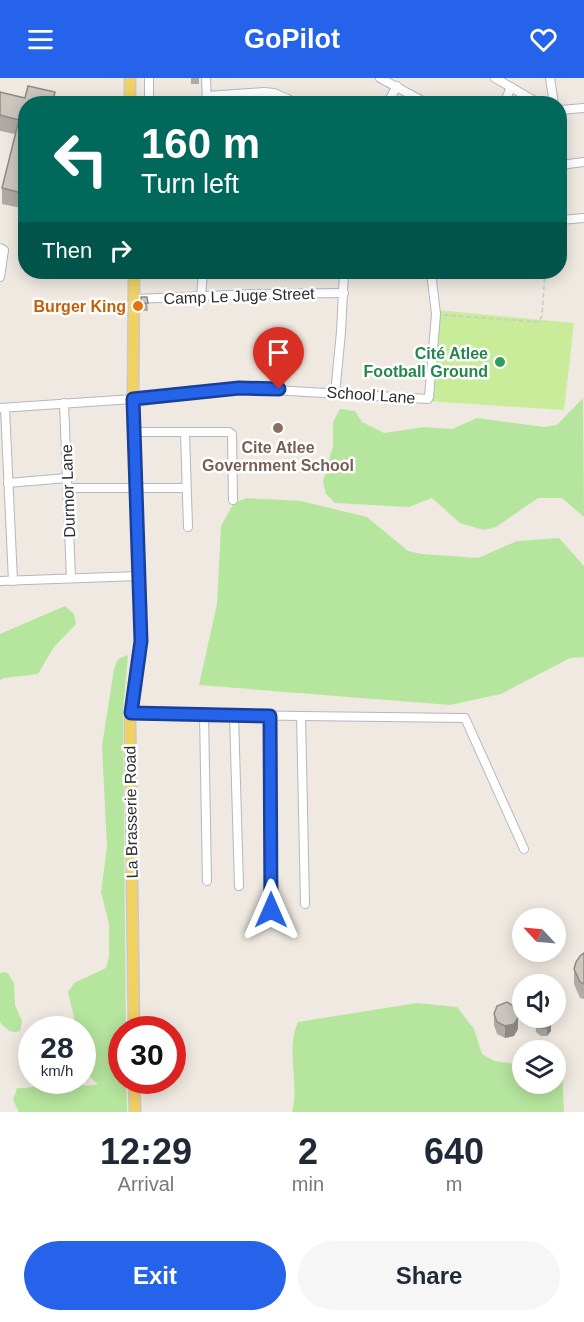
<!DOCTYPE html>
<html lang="en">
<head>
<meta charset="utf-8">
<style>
  :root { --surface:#fff; --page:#f6f6f7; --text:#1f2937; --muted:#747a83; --accent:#2563eb }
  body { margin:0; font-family:Arial,sans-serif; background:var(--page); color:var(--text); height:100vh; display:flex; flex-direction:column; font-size:22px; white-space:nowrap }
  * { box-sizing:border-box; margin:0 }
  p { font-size:20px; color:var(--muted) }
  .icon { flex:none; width:33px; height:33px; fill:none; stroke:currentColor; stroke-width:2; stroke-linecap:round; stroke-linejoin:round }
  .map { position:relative; height:1034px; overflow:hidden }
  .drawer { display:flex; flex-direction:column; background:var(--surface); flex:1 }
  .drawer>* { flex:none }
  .hud { position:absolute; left:18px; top:18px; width:549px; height:183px; border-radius:24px; box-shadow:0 3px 15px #0003; background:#00695c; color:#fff; overflow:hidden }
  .needle { width:39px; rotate:296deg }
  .buttons { position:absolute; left:512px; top:830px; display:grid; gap:12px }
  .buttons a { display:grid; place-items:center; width:54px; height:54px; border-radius:50%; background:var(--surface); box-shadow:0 3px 15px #0003; font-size:30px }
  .speed { position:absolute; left:18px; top:938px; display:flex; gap:12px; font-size:30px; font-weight:700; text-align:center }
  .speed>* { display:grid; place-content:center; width:78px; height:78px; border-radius:50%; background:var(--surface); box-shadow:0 3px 15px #0003; line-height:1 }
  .speed small { font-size:15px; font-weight:400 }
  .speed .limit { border:9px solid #d22; background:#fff; color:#111 }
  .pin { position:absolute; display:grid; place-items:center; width:51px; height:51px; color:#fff; margin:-62px -26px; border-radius:50% 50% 50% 0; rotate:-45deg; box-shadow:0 0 6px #0007 }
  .pin .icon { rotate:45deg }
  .me { position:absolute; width:66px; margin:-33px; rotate:0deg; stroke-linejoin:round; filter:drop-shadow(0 0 4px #0008) }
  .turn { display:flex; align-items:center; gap:21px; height:126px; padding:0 24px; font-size:27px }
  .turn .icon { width:78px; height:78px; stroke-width:2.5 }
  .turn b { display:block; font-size:42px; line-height:51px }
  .then { display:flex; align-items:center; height:57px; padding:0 24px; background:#0003; gap:12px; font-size:22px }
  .eta { display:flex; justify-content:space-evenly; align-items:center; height:102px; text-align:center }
  .eta b { font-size:36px; font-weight:800; line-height:42px }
  .cta { display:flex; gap:12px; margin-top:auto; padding:12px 24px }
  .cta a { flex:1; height:69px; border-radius:36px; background:var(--accent); color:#fff; font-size:24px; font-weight:800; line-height:69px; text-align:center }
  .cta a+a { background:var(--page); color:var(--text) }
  header { display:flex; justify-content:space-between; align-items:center; height:78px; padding:0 24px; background:var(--accent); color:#fff; font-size:27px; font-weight:800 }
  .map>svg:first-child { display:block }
  .green { fill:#b6e59e }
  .pitch { fill:#c9ec9a }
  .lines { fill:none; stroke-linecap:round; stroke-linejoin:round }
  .minor-casing { stroke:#b4b7c1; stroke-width:10 }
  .major-casing { stroke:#c9c9c9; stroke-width:13 }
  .path { stroke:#c9c9c9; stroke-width:1.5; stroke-dasharray:4.5 3; stroke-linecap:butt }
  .minor { stroke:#fff; stroke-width:8 }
  .major { stroke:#f2d163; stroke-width:10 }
  .wall { fill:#afaba4 }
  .shaded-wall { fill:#8e8b86 }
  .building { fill:#cbc7bf; stroke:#8e8b86; stroke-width:1.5 }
  .route-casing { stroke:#184099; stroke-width:15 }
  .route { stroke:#2563eb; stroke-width:10 }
  .food-dot { fill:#e8710a; stroke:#fff; stroke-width:2 }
  .leisure-dot { fill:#2e9e5b; stroke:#fff; stroke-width:2 }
  .education-dot { fill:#8d6e63; stroke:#fff; stroke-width:2 }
  .labels { text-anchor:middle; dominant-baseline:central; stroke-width:5; stroke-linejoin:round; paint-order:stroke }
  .street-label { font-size:16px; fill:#2e2e2e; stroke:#fff }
  .food-label { font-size:16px; font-weight:bold; fill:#c56008; stroke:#fff; text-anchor:end }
  .leisure-label { font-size:16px; font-weight:bold; fill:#27864d; stroke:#fff; text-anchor:end }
  .education-label { font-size:16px; font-weight:bold; fill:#785e54; stroke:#fff }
</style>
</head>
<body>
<header><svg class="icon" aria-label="menu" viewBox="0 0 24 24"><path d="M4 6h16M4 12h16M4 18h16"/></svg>GoPilot<svg class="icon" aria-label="heart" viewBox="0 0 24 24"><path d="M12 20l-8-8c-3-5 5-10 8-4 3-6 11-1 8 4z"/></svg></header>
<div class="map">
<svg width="584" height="1034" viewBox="0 0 584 1034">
  <rect width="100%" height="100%" fill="#efe9e1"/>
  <g class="green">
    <path d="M583 320 584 439 562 420H538L496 449 484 452 460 445 432 420 409 429 335 425 326 416 323 404 333 368V344L340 331 355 333 362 344 384 355 425 349 452 351 477 340 544 349 557 347Z"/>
    <path d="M247 420 301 423 367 439 408 473 421 476 478 480 517 463 559 460 584 488V579L570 580 501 616 450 627 199 607 217 526 221 448 234 425Z"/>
    <path d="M65 528 74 536 76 546 54 569 38 596 4 600 0 602V556Z"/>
    <path d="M128 577 123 632 126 951H122V1002H126L127 1034H19L13 1022 17 1010C34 1012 41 1002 55 1003 71 1003 82 1011 98 1006L90 999 83 997 82 951H73L76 947 68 914 74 905 106 890 109 879V846L101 814 107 769 102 668 114 591 118 581Z"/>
    <path d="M2 894 8 895 14 905 15 927 22 943 20 953C10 956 6 951 0 944V896Z"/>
    <path d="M417 925 457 929 474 951 482 976 494 983 522 987V1005H555V991L562 992 564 1034H292C300 1005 285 971 298 944Z"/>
  </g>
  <path class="pitch" d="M437 232 574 245 564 332 425 323Z"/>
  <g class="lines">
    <defs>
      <g id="minor">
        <path d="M206 0 207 26"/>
        <path d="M380 0 428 26"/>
        <path d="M495 0 540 26"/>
        <path d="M550 0 554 26"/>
        <path d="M207 18 264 14 274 15 299 26"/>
        <path d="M149 26V0"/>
        <path d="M387 26 397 8"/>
        <path d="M504 26 511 9"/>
        <path d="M560 32 584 30"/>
        <path d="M560 87 584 84"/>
        <path d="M560 142 584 140"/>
        <path d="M0 170 4 172 0 199"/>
        <path d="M201 219 203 194"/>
        <path d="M135 221 254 216 344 215"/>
        <path d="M335 316 341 254 344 194"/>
        <path d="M64 325 71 500"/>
        <path d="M0 330 133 321 239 310 428 321 429 319 436 236 431 194"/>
        <path d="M5 330 13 503"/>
        <path d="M134 354H229L232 356 233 422"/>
        <path d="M185 355 188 449"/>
        <path d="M8 405 67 400"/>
        <path d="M67 410H186"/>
        <path d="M0 503 139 498"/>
        <path d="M131 635 301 638 305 826"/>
        <path d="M204 636 207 803"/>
        <path d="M234 637 239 808"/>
        <path d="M270 638 271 832"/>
        <path d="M301 638 465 640 524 771"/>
      </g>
      <g id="major">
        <path d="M130 0V26"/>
        <path d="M134 951 130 644 141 563 133 321 134 194"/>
        <path d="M134 1002 135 1034"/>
      </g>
    </defs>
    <use href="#minor" class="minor-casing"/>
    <use href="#major" class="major-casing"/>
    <path class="path" d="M444 237 538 244 542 238 545 194"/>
    <use href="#minor" class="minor"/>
    <use href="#major" class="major"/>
  </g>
  <g class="wall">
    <rect x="191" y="0" width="8" height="6"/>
    <path d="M0 14 25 20 55 26H26V131L2 126V110L15 56 0 53Z"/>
    <path d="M141 219H147L148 233H141Z"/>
    <path d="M584 875V921L580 920 574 906V891Z"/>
    <path d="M494 936 518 951 514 958 505 960 497 956 494 947Z"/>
    <path d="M535 940 551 953 547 958H541L536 954Z"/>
  </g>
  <g class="shaded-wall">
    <path d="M518 940V951L514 958 505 960V948Z"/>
    <path d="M551 945V953L547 958V950Z"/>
  </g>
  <g class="building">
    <path d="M28 8 55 14 52 26H26V116L2 110 19 42 0 37V14L25 20Z"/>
    <path d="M141 219H147L148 225H141Z"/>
    <path d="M584 875V906L580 904 574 891 576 884 580 878Z"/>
    <path d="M507 924 516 930 518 940 514 946 505 948 497 944 494 936 497 928Z"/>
    <path d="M535 939H551V945L547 950H541L536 946Z"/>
  </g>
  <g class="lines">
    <defs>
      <path id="route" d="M271 832 270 638 131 635 141 563 133 321 239 310 279 311"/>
    </defs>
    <use href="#route" class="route-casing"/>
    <use href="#route" class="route"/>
  </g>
  <circle class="food-dot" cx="138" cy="228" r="6"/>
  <circle class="leisure-dot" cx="500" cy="284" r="6"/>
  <circle class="education-dot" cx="278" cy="350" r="6"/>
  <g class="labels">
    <g class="street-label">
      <text transform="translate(239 218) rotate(-2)">Camp Le Juge Street</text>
      <text transform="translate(371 317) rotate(4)">School Lane</text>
      <text transform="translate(68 413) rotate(-92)">Durmor Lane</text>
      <text transform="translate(131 734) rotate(-91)">La Brasserie Road</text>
    </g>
    <g class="food-label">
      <text x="126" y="228">Burger King</text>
    </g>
    <g class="leisure-label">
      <text x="488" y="275">Cité Atlee<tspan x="488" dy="18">Football Ground</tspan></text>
    </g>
    <g class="education-label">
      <text x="278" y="369">Cite Atlee<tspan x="278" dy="18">Government School</tspan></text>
    </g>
  </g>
</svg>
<div class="buttons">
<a><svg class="needle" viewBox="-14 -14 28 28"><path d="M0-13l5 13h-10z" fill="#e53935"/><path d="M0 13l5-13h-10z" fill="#747a83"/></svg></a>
<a><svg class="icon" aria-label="sound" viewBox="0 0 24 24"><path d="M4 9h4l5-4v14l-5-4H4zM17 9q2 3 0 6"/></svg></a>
<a><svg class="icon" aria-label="layers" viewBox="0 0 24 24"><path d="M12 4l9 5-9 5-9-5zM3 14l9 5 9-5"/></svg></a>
</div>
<div class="speed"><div>28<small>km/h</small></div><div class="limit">30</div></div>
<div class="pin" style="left:279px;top:311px;background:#d93025"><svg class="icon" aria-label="arrive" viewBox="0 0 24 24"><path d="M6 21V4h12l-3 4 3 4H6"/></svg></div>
<svg class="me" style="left:271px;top:832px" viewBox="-20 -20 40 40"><path d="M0-17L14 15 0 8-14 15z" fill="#2563eb" stroke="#fff" stroke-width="4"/></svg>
<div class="hud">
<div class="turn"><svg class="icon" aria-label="left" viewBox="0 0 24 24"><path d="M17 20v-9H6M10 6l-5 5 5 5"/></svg><div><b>160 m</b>Turn left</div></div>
<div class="then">Then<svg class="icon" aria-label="right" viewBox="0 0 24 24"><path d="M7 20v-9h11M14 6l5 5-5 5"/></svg></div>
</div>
</div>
<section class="drawer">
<div class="eta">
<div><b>12:29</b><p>Arrival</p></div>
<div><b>2</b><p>min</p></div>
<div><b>640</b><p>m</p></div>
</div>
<div class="cta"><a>Exit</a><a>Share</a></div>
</section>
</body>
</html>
